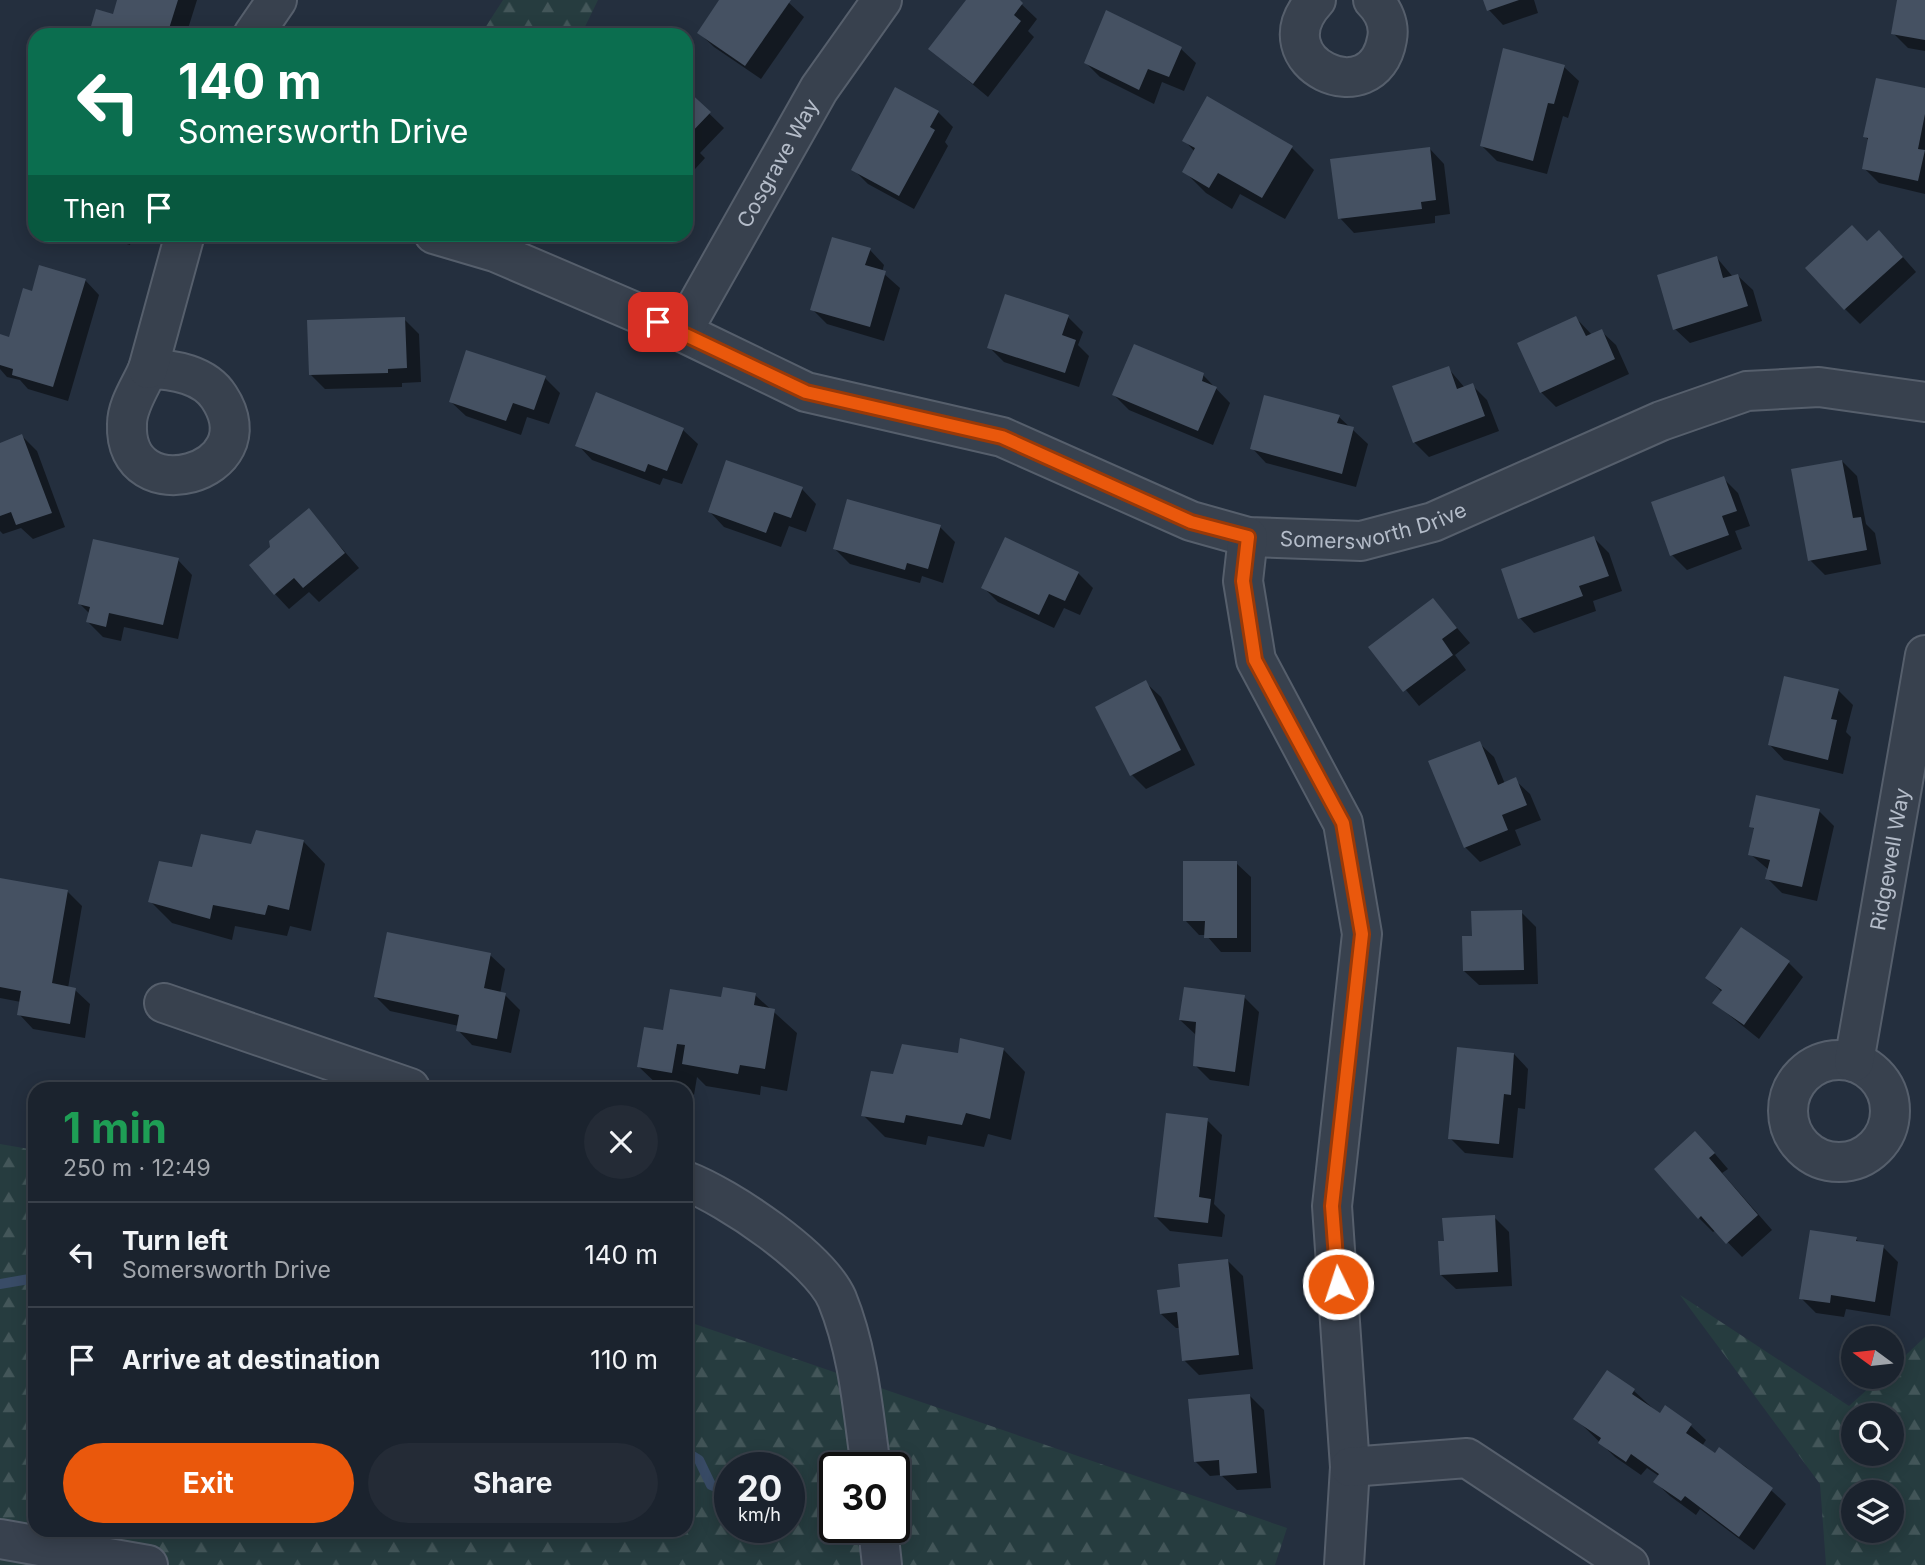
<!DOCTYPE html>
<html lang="en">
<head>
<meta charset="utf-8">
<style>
  :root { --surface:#1b232e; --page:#242b36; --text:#f1f3f6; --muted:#a0a4aa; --line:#39404a; --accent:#ea580c }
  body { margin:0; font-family:Inter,sans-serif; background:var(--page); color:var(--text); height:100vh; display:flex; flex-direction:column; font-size:26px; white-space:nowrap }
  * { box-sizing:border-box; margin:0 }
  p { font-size:23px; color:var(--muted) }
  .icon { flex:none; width:38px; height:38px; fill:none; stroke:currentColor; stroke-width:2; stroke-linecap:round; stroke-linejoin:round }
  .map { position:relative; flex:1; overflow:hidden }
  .drawer { position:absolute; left:28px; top:1082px; width:665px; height:455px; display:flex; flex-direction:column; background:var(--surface); border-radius:21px; box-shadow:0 4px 18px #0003,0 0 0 2px var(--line) }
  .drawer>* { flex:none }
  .banner { position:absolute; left:28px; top:28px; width:665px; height:214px; border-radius:21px; box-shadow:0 4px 18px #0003,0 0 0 2px var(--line); background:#0b6e4f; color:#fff; overflow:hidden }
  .needle { width:46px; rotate:285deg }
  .tools { position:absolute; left:1841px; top:1326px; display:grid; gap:14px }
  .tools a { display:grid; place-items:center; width:63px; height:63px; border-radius:50%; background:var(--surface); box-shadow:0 4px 18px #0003,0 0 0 2px var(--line); font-size:35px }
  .speed { position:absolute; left:714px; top:1452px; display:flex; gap:14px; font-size:35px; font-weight:700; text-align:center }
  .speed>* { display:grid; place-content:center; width:91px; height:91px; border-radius:50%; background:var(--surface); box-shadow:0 4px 18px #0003,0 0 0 2px var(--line); line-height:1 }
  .speed small { font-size:18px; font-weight:400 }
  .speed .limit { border:4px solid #111; border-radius:10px; background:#fff; color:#111 }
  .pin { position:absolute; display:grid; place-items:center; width:60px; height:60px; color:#fff; margin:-30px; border-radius:14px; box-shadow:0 4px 10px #0006 }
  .me { position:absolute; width:77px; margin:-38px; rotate:356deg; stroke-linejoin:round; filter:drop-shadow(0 0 5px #0008) }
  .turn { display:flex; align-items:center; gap:24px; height:147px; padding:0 35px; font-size:32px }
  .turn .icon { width:91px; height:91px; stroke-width:2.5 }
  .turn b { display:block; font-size:49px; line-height:60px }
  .then { display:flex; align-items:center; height:66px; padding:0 35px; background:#0003; gap:14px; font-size:26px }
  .round { display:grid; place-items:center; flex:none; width:74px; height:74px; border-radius:37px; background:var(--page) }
  .headline { display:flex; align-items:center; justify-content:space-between; height:119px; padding:0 35px }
  h1 { font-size:42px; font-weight:700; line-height:52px; color:#1e9e55 }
  .action { display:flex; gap:14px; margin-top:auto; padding:14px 35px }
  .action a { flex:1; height:80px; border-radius:42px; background:var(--accent); color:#fff; font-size:28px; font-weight:700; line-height:80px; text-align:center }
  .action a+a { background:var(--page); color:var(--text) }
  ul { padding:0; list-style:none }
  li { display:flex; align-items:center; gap:21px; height:105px; padding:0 35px; border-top:2px solid var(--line) }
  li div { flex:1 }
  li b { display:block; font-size:26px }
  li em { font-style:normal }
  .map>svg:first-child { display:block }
  .forest { fill:url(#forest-firs); fill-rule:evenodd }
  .shadow { fill:#0007 }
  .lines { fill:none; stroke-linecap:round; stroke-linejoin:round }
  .stream { stroke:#394c67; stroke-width:10 }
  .building { fill:#455162 }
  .minor-casing { stroke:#565f6c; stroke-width:42 }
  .minor { stroke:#38414e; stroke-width:38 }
  .route-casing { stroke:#983908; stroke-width:18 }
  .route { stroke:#ea580c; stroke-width:12 }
  .labels { text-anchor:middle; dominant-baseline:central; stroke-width:7; stroke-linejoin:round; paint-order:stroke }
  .street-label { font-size:21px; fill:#b4bcc9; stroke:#1d2633 }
</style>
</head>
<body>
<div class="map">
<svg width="1925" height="1565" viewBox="0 0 1925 1565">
  <defs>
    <pattern id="forest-firs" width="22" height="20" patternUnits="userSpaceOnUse" patternTransform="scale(1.75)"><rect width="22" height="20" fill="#263c3f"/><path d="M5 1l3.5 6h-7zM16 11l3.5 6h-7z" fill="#435659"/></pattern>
  </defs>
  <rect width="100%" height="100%" fill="#242f3e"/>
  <g class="forest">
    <path d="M503 0H598L581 35 481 34Z"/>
    <path d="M0 1144 35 1150V1530H686V1321L1287 1528 1275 1565H0ZM730 1468H789V1528H730ZM835 1468H894V1528H835Z"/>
    <path d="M1680 1295 1849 1406 1881 1377H1892V1368L1925 1337V1565H1826L1820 1484ZM1853 1416H1892V1454H1853ZM1853 1493H1892V1531H1853Z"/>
  </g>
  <g class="shadow">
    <path d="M119 0H197L186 35H93L91 32 114 17Z"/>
    <path d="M721 0H786L804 17 761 79 714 47 699 33Z"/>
    <path d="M968 0H1017L1037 19 1028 31 1034 37 988 97 930 49Z"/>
    <path d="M1485 0H1534L1538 13 1503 25 1489 10Z"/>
    <path d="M1899 0H1925V51L1908 48 1893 33Z"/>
    <path d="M1181 49 1196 63 1184 91 1162 82 1154 104 1100 77 1086 63Z"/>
    <path d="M1564 67 1579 81 1568 118 1563 116 1547 174 1497 161 1482 146Z"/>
    <path d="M1925 90V194L1879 183 1864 168 1869 141 1865 136Z"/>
    <path d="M686 91 724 128 700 153 705 158 686 179Z"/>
    <path d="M938 112 953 127 945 142 948 146 914 209 868 184 853 169Z"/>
    <path d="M1184 140 1292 148 1314 170 1285 219 1240 194 1232 209 1206 193 1184 171 1195 152Z"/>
    <path d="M1430 149 1444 164 1450 214 1435 216V223L1354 233 1340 218Z"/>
    <path d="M95 234H133L130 245Z"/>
    <path d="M1867 243 1894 247 1916 272 1860 324 1845 309Z"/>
    <path d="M870 250 884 265 882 272 900 288 884 341 827 324 812 309Z"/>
    <path d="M1717 258 1733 277 1738 276 1753 290 1762 321 1690 343 1675 329Z"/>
    <path d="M85 280 99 295 68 401 28 389 20 380 7 377 0 369V336L10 339 33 293Z"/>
    <path d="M1068 317 1083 332 1078 345 1089 356 1079 387 1004 362 989 347Z"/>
    <path d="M1576 318 1592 335 1601 331 1616 345 1629 374 1556 407 1541 392Z"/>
    <path d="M404 319 419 334 421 382 402 383V387L325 389 311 375Z"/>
    <path d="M1448 368 1465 388 1472 385 1487 400 1499 431 1429 457 1414 442Z"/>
    <path d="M1203 375 1230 403 1213 445 1129 410 1114 395Z"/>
    <path d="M545 378 560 393 549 424 527 417 521 435 466 416 451 402Z"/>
    <path d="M1339 417 1368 444 1356 487 1266 463 1252 448Z"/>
    <path d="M683 430 698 444 682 484 663 478 660 485 592 460 578 445Z"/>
    <path d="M22 436 37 451 65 527 33 539 21 528 3 534 0 531V444Z"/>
    <path d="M1842 461 1857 476 1866 524 1875 533 1881 564 1825 575 1810 560Z"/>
    <path d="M1723 478 1738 493 1750 526 1735 531 1742 549 1687 570 1672 555Z"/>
    <path d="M802 489 816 504 806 532 789 526 781 547 724 527 710 512Z"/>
    <path d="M309 511 359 568 319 602 309 592 289 609 275 594Z"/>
    <path d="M940 527 955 542 943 583 922 576 920 583 850 564 835 549Z"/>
    <path d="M1594 538 1609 553 1622 591 1593 601 1596 611 1534 633 1520 618Z"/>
    <path d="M178 560 192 575 178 639 124 627 121 641 103 637 88 622 90 614 80 604Z"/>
    <path d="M1078 573 1093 588 1080 615 1064 608 1054 628 998 602 983 587Z"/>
    <path d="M1433 600 1470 643 1455 655 1466 670 1419 706 1371 647Z"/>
    <path d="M1146 683 1161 697 1195 765 1146 789 1132 775Z"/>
    <path d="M1838 690 1853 705 1846 732 1851 737 1843 774 1784 760 1770 745Z"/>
    <path d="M1479 743 1494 757 1505 784 1515 780 1530 794 1541 820 1515 830 1521 845 1480 862 1465 847Z"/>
    <path d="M1819 811 1834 826 1817 901 1782 893 1767 878 1769 870 1750 854 1755 830 1751 826Z"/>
    <path d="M303 841 325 864 311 931 290 926 287 936 235 926 232 940 172 923 150 901 193 869 253 846Z"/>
    <path d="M1236 863 1251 877V952H1221L1206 935H1199L1185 920Z"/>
    <path d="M0 880 67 891 82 906 68 988 75 990 90 1004 85 1038 33 1029 19 1014 21 1002 0 998Z"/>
    <path d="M1521 912 1536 927 1538 984 1479 985 1464 971Z"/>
    <path d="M490 955 505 969 500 994 505 995 520 1010 511 1053 472 1045 458 1030 459 1026 390 1011 376 997Z"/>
    <path d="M1788 962 1803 977 1759 1039 1714 1003 1722 992 1708 978Z"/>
    <path d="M755 995 797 1033 787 1091 761 1086 760 1095 706 1086 697 1077 694 1095 686 1093V1088H661L639 1067 664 1032 723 999Z"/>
    <path d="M1244 997 1259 1012 1249 1086 1210 1080 1195 1065V1034L1180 1020Z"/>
    <path d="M1003 1049 1025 1072 1011 1140 988 1134 984 1147 928 1136 926 1145 885 1137 863 1115 959 1055Z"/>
    <path d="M1514 1054 1528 1069 1525 1109 1518 1108 1513 1158 1465 1153 1450 1138Z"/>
    <path d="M1207 1120 1222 1135 1214 1204 1225 1215 1222 1237 1170 1231 1156 1217Z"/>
    <path d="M1710 1148 1728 1169 1722 1173 1772 1230 1742 1257 1716 1230 1713 1232 1699 1218Z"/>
    <path d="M1494 1217 1509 1232 1512 1286 1456 1289 1441 1275 1445 1243Z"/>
    <path d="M1856 1239 1861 1244 1883 1247 1898 1262 1890 1316 1846 1309 1844 1317 1816 1313 1801 1298Z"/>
    <path d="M1228 1261 1243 1276 1253 1369 1199 1375 1184 1360 1180 1328H1176L1161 1314 1182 1289Z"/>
    <path d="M1634 1391 1660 1415 1665 1408 1691 1426 1706 1440 1702 1446 1716 1455 1719 1449 1746 1467 1786 1504 1754 1550 1700 1509 1696 1515 1670 1496 1655 1482 1659 1476 1647 1468 1641 1475 1615 1457 1576 1419Z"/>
    <path d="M1249 1395 1264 1410 1271 1488 1237 1490 1221 1475 1210 1476 1195 1461Z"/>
  </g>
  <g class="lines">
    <g class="stream">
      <path d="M0 1284 35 1278"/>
      <path d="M686 1452 699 1460 711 1485 730 1492"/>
    </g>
  </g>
  <g class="building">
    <path d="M117 0H178L167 35 89 33 96 9 113 14Z"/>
    <path d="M719 0H791L745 66 697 33Z"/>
    <path d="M966 0H1020L1023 3 1014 15 1021 21 973 84 928 49Z"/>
    <path d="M1483 0H1519L1487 11Z"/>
    <path d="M1897 0H1925V40L1891 34Z"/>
    <path d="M1106 10 1182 47 1169 77 1148 69 1139 90 1084 63Z"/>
    <path d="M1503 48 1565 65 1554 104 1548 103 1533 161 1480 146Z"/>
    <path d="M1876 78 1925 88V114L1918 149 1925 150 1918 181 1862 169 1868 138 1863 137Z"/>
    <path d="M895 87 939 111 930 127 935 130 899 196 851 170Z"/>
    <path d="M686 89 711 112 687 137 692 142 686 148Z"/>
    <path d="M1207 96 1293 146 1262 198 1218 173 1209 188 1182 172 1195 148 1182 141Z"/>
    <path d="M1430 147 1436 200 1421 202 1422 209 1338 219 1330 159Z"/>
    <path d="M1852 225 1867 241 1879 230 1903 257 1844 310 1805 268Z"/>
    <path d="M832 237 871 248 865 265 886 271 870 327 810 310Z"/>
    <path d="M1717 256 1723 278 1738 274 1748 306 1673 330 1657 275Z"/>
    <path d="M39 265 86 279 53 387 12 375 13 369 0 365V334L9 337 23 288 32 291Z"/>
    <path d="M1005 294 1069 315 1062 335 1076 340 1065 373 987 348Z"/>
    <path d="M1576 316 1586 336 1602 329 1615 359 1540 393 1517 343Z"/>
    <path d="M405 317 407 368 388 369V373L309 375 307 320Z"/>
    <path d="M1134 344 1204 373 1202 381 1217 387 1198 431 1112 395Z"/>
    <path d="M466 350 546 376 534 410 513 403 506 421 449 402Z"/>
    <path d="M1449 366 1457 389 1473 383 1485 416 1413 443 1392 386Z"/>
    <path d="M596 392 684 428 667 471 648 464 645 472 575 446Z"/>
    <path d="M1264 395 1340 415 1337 423 1354 427 1342 474 1250 449Z"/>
    <path d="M22 434 52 513 16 525 11 512 0 516V443Z"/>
    <path d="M726 460 803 487 791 518 774 512 766 533 708 512Z"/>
    <path d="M1842 460 1853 518 1861 517 1867 550 1808 561 1791 469Z"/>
    <path d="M1724 476 1737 511 1722 516 1729 535 1670 556 1651 502Z"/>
    <path d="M847 499 941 525 928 569 907 563 905 570 833 549Z"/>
    <path d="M309 508 345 553 303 588 294 578 274 595 249 565 270 547 269 541Z"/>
    <path d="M1594 536 1609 576 1579 586 1583 596 1518 619 1501 569Z"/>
    <path d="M1005 537 1079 572 1065 601 1049 594 1039 615 981 588Z"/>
    <path d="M93 539 179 558 163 625 109 613 106 627 86 622 90 607 78 604Z"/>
    <path d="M1433 598 1457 628 1442 639 1453 655 1403 692 1368 647Z"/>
    <path d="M1784 676 1839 689 1831 719 1837 720 1828 760 1768 745Z"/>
    <path d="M1146 680 1181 750 1130 776 1095 707Z"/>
    <path d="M1480 741 1498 785 1516 777 1527 805 1502 815 1508 830 1464 848 1428 761Z"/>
    <path d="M1756 795 1820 809 1802 887 1765 879 1770 860 1748 855 1754 828 1749 827Z"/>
    <path d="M256 830 304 840 289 910 268 905 265 915 213 905 210 919 148 902 159 861 192 867 201 834 251 844Z"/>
    <path d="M1183 861H1237V938H1204L1205 921H1183Z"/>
    <path d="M0 878 68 890 52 983 76 988 70 1024 17 1015 21 991 0 987Z"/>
    <path d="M1522 910 1524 970 1463 971 1462 936H1472L1471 911Z"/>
    <path d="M1741 927 1790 961 1744 1025 1712 1003 1722 990 1705 978Z"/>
    <path d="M387 932 491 953 484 988 506 993 497 1039 456 1031 459 1015 374 997Z"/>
    <path d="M723 987 756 993 754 1005 775 1009 765 1069 740 1065 738 1074 682 1064 685 1045 677 1044 672 1073 637 1067 644 1027 663 1030 670 989 721 997Z"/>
    <path d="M1184 987 1245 995 1235 1072 1193 1066 1196 1022 1179 1020Z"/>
    <path d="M960 1038 1004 1048 990 1119 966 1113 962 1125 906 1115 904 1123 861 1116 871 1071 893 1074 902 1044 958 1053Z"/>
    <path d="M1457 1047 1514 1053 1511 1095 1504 1094 1499 1144 1448 1139Z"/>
    <path d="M1166 1113 1208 1118 1199 1197 1211 1199 1208 1223 1154 1217Z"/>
    <path d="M1695 1131 1715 1153 1709 1158 1758 1215 1726 1244 1701 1216 1698 1219 1654 1169Z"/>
    <path d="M1495 1215 1498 1272 1440 1275 1438 1241H1444L1442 1218Z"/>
    <path d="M1810 1230 1857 1237 1856 1241 1884 1245 1875 1302 1831 1295 1830 1303 1799 1299Z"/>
    <path d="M1228 1259 1239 1355 1182 1361 1177 1312 1160 1314 1157 1290 1180 1287 1178 1264Z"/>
    <path d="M1607 1370 1635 1389 1632 1394 1660 1413 1665 1405 1692 1424 1686 1433 1715 1453 1719 1447 1773 1488 1739 1537 1685 1496 1681 1501 1653 1482 1659 1474 1631 1454 1626 1462 1598 1443 1601 1438 1573 1419Z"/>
    <path d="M1250 1394 1257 1473 1220 1476 1219 1460 1194 1462 1188 1399Z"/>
  </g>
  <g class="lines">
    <defs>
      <g id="minor">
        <path d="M1316 0C1258 62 1374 116 1387 39 1390 24 1383 10 1373 0"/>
        <path d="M253 35 277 0"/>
        <path id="s1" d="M434 234 495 252 682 332 806 392 1002 437 1191 521 1248 537 1361 541 1433 522 1661 421 1747 391 1819 387 1925 402"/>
        <path id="s2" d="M682 332 819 89 882 0"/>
        <path d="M148 369C174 369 205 375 219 397 270 474 123 513 127 424 127 405 141 386 148 369Z"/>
        <path d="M148 369 185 234"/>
        <path d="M1248 537 1243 581 1256 660 1343 823 1362 934 1332 1206 1350 1467 1344 1565"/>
        <path d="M164 1003 410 1088"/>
        <circle cx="1839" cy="1111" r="51"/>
        <path id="s3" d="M1854 1062 1925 655"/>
        <path d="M686 1181C728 1197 819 1258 837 1299 859 1353 863 1412 871 1468"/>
        <path d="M1350 1467 1467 1458 1629 1565"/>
        <path d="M878 1528 882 1565"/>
        <path d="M0 1539 148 1565"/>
      </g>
    </defs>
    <use href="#minor" class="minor-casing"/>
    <use href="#minor" class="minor"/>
  </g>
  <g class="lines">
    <defs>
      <path id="route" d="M658 322 806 392 1002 437 1191 522 1248 537 1243 581 1255 660 1343 823 1362 934 1332 1206 1338 1284"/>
    </defs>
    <use href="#route" class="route-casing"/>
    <use href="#route" class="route"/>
  </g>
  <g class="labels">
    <g class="street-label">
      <text stroke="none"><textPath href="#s2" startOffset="194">Cosgrave Way</textPath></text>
      <text stroke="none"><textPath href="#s1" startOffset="999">Somersworth Drive</textPath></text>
      <text stroke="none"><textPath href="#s3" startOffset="206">Ridgewell Way</textPath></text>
    </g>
  </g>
</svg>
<div class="tools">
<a><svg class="needle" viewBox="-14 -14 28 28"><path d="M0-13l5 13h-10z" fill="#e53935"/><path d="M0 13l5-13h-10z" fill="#a0a4aa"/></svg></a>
<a><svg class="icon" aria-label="search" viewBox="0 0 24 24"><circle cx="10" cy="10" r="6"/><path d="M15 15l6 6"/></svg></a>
<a><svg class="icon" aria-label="layers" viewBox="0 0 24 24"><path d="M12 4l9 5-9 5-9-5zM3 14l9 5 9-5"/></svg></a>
</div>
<div class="speed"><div>20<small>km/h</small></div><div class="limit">30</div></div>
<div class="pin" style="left:658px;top:322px;background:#d93025"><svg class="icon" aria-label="arrive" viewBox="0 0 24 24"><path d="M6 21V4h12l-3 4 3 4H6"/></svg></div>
<svg class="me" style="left:1338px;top:1284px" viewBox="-20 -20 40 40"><circle r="17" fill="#ea580c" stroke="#fff" stroke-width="3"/><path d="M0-11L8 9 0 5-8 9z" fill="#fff"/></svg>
<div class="banner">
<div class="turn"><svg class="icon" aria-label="left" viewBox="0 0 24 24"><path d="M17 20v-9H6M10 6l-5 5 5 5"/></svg><div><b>140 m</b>Somersworth Drive</div></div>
<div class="then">Then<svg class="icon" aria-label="arrive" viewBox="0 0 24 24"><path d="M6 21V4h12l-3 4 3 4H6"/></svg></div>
</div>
<section class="drawer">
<div class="headline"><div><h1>1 min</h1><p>250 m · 12:49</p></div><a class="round"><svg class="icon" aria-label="close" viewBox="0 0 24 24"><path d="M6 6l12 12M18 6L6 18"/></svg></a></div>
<ul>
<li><svg class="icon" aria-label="left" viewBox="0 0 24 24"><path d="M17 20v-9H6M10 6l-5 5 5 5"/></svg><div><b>Turn left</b><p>Somersworth Drive</p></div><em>140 m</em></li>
<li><svg class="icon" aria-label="arrive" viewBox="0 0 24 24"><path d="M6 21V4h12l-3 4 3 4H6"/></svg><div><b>Arrive at destination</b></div><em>110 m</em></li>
</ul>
<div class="action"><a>Exit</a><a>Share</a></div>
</section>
</div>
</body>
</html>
